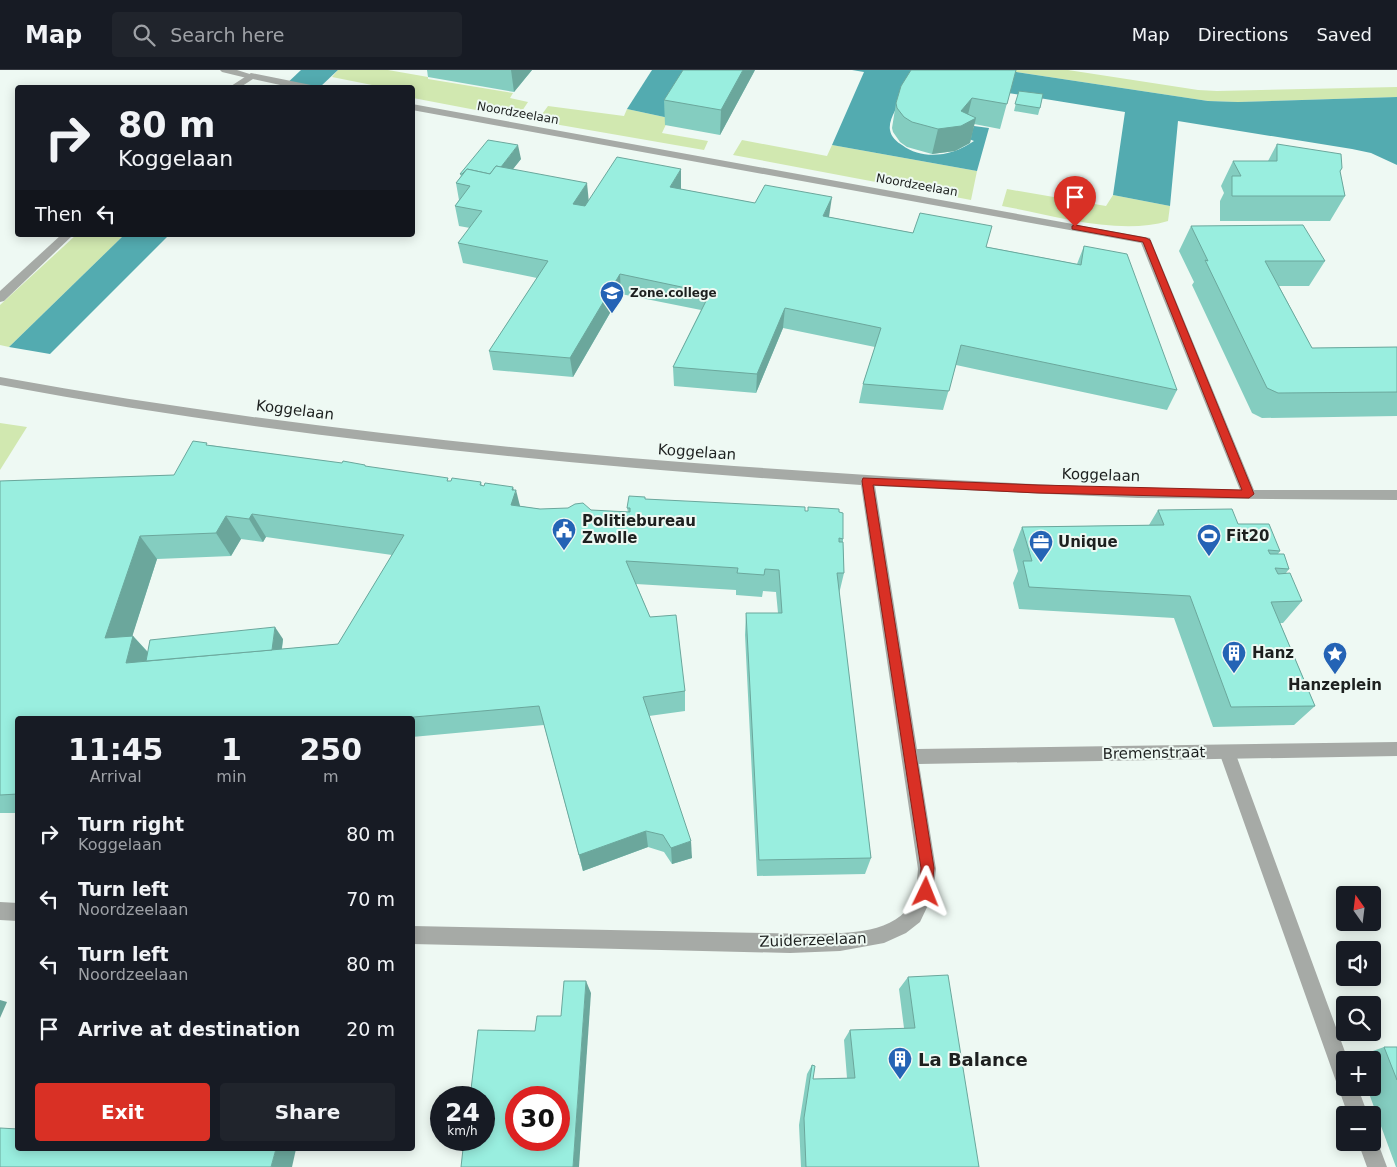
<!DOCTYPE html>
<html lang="en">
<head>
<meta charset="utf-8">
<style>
  :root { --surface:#171b24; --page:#20242c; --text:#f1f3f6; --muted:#9ea1a6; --line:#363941; --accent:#d93025 }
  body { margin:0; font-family:"DejaVu Sans",sans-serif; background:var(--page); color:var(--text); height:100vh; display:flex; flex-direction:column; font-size:19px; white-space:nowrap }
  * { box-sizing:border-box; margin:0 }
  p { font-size:16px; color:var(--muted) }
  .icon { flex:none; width:28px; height:28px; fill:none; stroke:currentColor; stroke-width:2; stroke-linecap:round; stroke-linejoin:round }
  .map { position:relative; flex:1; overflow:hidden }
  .sheet { position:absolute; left:15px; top:646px; width:400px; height:435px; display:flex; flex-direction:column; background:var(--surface); border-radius:5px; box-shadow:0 2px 12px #0003 }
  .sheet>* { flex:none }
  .banner { position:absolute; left:15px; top:15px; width:400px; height:152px; border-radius:5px; box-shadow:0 2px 12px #0003; background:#171b24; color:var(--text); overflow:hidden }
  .needle { width:32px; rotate:346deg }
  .buttons { position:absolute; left:1336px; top:816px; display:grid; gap:10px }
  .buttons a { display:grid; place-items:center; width:45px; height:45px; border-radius:5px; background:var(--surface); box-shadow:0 2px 12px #0003; font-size:25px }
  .speed { position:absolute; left:430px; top:1016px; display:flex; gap:10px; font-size:25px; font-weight:700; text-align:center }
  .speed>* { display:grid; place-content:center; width:65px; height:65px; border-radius:50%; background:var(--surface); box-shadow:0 2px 12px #0003; line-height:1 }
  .speed small { font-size:12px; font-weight:400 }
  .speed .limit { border:8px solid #d22; background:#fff; color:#111 }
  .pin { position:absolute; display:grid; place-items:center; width:42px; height:42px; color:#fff; margin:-51px -21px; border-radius:50% 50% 50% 0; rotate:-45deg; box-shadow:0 0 5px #0007 }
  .pin .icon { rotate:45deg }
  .me { position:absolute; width:55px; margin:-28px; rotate:2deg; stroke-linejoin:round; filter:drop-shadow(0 0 4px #0008) }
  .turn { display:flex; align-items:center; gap:18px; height:105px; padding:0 20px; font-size:22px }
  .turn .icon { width:65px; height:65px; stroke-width:2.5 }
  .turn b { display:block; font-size:35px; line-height:42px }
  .then { display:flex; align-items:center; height:48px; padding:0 20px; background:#0003; gap:10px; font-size:19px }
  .eta { display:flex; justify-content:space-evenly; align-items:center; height:85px; text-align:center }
  .eta b { font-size:30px; font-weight:800; line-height:35px }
  .button { display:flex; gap:10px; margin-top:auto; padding:10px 20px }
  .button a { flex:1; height:58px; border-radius:5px; background:var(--accent); color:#fff; font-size:20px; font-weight:800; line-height:58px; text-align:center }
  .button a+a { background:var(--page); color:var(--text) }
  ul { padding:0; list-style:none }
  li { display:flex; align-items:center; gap:15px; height:65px; padding:0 20px }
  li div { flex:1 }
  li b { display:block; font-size:19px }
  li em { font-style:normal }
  header { display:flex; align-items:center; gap:30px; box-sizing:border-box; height:70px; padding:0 25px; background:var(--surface); border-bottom:1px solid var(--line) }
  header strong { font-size:24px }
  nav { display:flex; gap:28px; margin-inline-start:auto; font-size:18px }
  .search { width:350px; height:45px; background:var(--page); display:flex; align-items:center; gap:12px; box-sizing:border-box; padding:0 18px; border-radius:5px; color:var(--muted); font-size:19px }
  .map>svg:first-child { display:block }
  .green { fill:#d1e8b0 }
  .water { fill:#53abb0 }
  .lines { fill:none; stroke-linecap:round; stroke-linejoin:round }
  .lane { fill:#a6aaa6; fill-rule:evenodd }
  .street { fill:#a6aaa6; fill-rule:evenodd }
  .wall { fill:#84cdc0; fill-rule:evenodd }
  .shaded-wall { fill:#6ba79c }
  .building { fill:#99eedf; stroke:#6ba79c; fill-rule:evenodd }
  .route { fill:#d93025; stroke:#8d1f18 }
  .labels { text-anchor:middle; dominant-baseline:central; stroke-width:4; stroke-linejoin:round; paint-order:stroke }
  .far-street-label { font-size:12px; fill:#1d201f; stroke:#eef9f3 }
  .far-poi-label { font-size:12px; font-weight:bold; fill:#1d201f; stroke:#eef9f3; text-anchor:start }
  .street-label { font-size:15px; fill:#1d201f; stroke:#eef9f3 }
  .poi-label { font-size:15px; font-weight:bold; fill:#1d201f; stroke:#eef9f3; text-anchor:start }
  .near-poi-label { font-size:18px; font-weight:bold; fill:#1d201f; stroke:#eef9f3; text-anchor:start }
</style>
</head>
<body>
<header>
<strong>Map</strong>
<div class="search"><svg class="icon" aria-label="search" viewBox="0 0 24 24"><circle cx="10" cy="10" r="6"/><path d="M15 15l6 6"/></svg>Search here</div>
<nav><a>Map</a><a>Directions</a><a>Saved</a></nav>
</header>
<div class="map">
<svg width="1397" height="1097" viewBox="0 0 1397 1097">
  <rect width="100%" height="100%" fill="#eef9f3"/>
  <g class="green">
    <path d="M338 0H388L428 7V9L513 23 510 28 528 32 522 41 513 47 413 28 412 18 376 17 377 16 332 7Z"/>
    <path d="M1003 0H1068L1198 20 1217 21 1397 17V27L1238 32 1208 31Z"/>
    <path d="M548 36 624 46 627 39 669 48 662 63 708 71 704 80 537 51Z"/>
    <path d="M742 70 827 86 832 75 977 101 971 130 733 85Z"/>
    <path d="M1007 119 1106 136 1113 125 1170 136 1168 151C1119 166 1053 145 1002 136Z"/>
    <path d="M76 165H124L9 277 0 275V235Z"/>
    <path d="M0 353 27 357 0 400Z"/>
  </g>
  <g class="water">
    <path d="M301 0H338L320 17 282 18Z"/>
    <path d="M652 0H701L669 48 627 39Z"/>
    <path d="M852 0H1003L1208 31 1238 32 1397 27V95L1371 83 1352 79 1178 51 1170 136 1113 125 1125 42 1008 23 904 25C899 35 888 49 890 60 891 67 897 72 902 75 924 91 952 86 974 71L969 69 974 56 989 58 977 101 832 75 864 2Z"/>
    <path d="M124 165H169L50 284 9 277Z"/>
  </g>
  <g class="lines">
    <g class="lane">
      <path d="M220 0H237L256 6 251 9 222 2Z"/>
      <path d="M1227 675 1233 677 1235 682 1348 990H1345V1018H1358L1368 1045H1348L1219 682 1221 677Z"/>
      <path d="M1372 1064 1375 1065 1387 1097H1367L1358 1072H1372Z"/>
    </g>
    <g class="street">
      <path d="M251 3 311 15 315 18H294L253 9 239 18H228Z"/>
      <path d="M412 34 1150 168 1254 420H1397V430L1138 428 875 416 917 679 1397 672V686L919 694 936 799 934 816 930 831 920 852 906 863 884 873 840 881 790 883 412 874V856L815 864C847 863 897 864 913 830 917 820 917 809 918 799L861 415C573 396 284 368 0 315V307C242 351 488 378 734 396 902 408 1071 418 1240 420L1141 173 412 40Z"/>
      <path d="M61 165H73L4 231 0 232V221Z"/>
      <path d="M0 832 18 833V851L0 850Z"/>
    </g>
  </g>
  <g class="wall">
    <path d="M427 0H532L514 22 428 7Z"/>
    <path d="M755 0 720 65 665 55 664 30Z"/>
    <path d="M1016 0 1000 59 974 54 970 73 955 81 932 84 907 77 900 72 893 62 892 58 896 33Z"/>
    <path d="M1019 21 1040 38 1038 45 1014 41Z"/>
    <path d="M1277 74 1342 98 1340 102 1345 126 1330 151H1220V131L1224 123 1221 116 1233 91H1268Z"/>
    <path d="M521 89 513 99 589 131 681 119 1077 194 1084 176 1177 320 1167 340 956 295 943 340 859 333 863 314 875 277 783 258 756 323 674 316 673 297 701 240 621 224 573 307 493 300 489 281 537 208 463 193 458 173 470 158 459 156 455 136 459 130 456 113 461 106 460 104Z"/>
    <path d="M1191 156 1325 191 1309 216H1279L1312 278 1397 277V346L1262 348 1252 343 1192 215 1194 212 1179 181Z"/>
    <path d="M209 375 366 397 449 411 481 412 482 416 514 420 520 436 540 439 628 442 627 438 646 429 805 441 843 469V472L844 503 839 524 871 788 865 804 757 806 745 565 746 543H778L776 522 763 521 762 527 736 525V520L636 514 650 547 685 621V641L649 646 692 788 672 794 664 782 648 777 583 801 544 655 412 667V649H18V743H0V411L174 405ZM266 467 392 485 338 574 282 579 283 569 148 582 133 566H132L157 489 231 486 241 469 263 472Z"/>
    <path d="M1158 440 1238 454 1280 481 1278 484 1289 499 1286 503 1302 531 1283 553H1280L1315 636 1294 655 1213 657 1174 548 1019 539 1013 513 1018 501 1013 480 1022 457 1149 455Z"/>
    <path d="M908 907 979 1097H801L799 1055 807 1004 812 995 813 1009 847 1008 844 970 850 960 904 958 899 919Z"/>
    <path d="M1384 977H1397V1097H1396L1367 1018H1372V990H1357L1356 987Z"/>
  </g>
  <g class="shaded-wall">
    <path d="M511 0H532L514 22Z"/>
    <path d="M743 0H755L720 65 721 40Z"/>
    <path d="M972 28 966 53 976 48 970 73 955 81 932 84 938 59 961 41Z"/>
    <path d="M518 75 521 89 494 123 491 110Z"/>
    <path d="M681 99V119L671 137 670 117Z"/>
    <path d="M587 113 589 133 575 154 573 134Z"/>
    <path d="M832 127 829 147 821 166 823 146Z"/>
    <path d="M620 204 621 224 573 307 570 288Z"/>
    <path d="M785 238 783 258 756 323 757 304Z"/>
    <path d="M513 417 515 424 516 420 522 444 511 435 512 420Z"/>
    <path d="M252 444 266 467 263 472 249 449Z"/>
    <path d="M226 446 241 469 231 486 216 463Z"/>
    <path d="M140 466 157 489 125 589 105 568Z"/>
    <path d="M275 557 283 569 280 592 272 581Z"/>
    <path d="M133 566 152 587 145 595 126 593Z"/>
    <path d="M646 761 648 777 583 801 579 785Z"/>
    <path d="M691 771 692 788 672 794 671 778Z"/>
    <path d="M586 911 591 923 579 1097H573Z"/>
    <path d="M0 930 7 932 0 948Z"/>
    <path d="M276 1079H296L292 1097H271Z"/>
  </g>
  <g class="building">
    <path d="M683 0H743L721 40 664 30Z"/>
    <path d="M911 0H1016L1007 34 972 28 961 41 976 48 961 56 938 59 912 52 904 47 897 38 896 33 901 16Z"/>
    <path d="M1019 21 1043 24 1040 38 1015 34Z"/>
    <path d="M488 70 518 75 501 97 496 96 490 104 467 99 462 104H460Z"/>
    <path d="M1277 74 1341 84 1342 98 1340 101 1345 126H1232V106H1241L1233 91H1277Z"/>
    <path d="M617 87 681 99 670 117 755 133 765 115 832 127 823 146 913 163 920 143 992 156 986 177 1081 195 1084 176 1127 184 1177 320 961 275 949 321 863 314 881 258 785 238 757 304 673 297 710 223 620 204 570 288 489 281 548 191 458 173 482 141 455 136 470 116 456 113 467 99 490 104 496 96 587 113 573 134 585 136Z"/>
    <path d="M1303 155 1325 191H1265L1312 278 1397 277V322L1278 323 1267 318 1205 190 1208 191 1191 156Z"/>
    <path d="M193 371 207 373 206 375 342 393 343 391 365 395V396L448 408 447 411H451L452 408 481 412 480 415 484 416 485 413 513 417 512 420H516L511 435 540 439 568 438 575 434 583 433 591 440 630 442V438H627L629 426 645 427V429L805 437V441H808V437L839 439V442L843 443V469L839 468V472H843L844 503H837L871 788 759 790 746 543H782L779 500 765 499 764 505 737 503 738 498 626 491 650 547 676 545 685 621 643 627 691 771 671 778 663 765 646 761 579 785 539 636 391 649H18V724L0 725V411L174 405ZM252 444 404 465 338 574 126 593 133 566 105 568 140 466 216 463 226 446 249 449Z"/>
    <path d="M1232 439 1238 454H1269L1280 481 1268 480 1270 484H1284L1289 499 1275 498 1278 504 1290 503 1302 531 1271 532 1315 636 1231 637 1190 526 1029 517 1023 491H1032L1022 457 1164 455 1158 440Z"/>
    <path d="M275 557 272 580 146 591 150 570Z"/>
    <path d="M948 905 979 1097H806L804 1048 812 995 815 996 813 1009 855 1008 850 960 915 958 908 907Z"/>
    <path d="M564 911H586L573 1097H461L464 1070H484V1028H470L478 960 535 961 537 946H561ZM516 1028H559V1070H516Z"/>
    <path d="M1384 977H1397V1010Z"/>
    <path d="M0 1058 18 1059V1079H276L271 1097H0Z"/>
  </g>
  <path class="route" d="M1075 155 1146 168 1150 170 1254 424 1249 428 1038 423 873 415 934 798 931 827 926 829 921 827 919 822 921 798 862 411 863 408 1038 415 1242 420 1143 172 1072 159V156Z"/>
  <defs>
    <symbol id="school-pin" viewBox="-11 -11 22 30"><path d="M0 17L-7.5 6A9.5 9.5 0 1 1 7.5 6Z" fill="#2463b5" stroke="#eef9f3"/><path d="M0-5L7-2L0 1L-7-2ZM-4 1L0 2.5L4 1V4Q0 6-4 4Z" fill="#fff"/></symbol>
    <symbol id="civic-pin" viewBox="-11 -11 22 30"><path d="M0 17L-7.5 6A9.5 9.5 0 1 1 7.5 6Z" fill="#2463b5" stroke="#eef9f3"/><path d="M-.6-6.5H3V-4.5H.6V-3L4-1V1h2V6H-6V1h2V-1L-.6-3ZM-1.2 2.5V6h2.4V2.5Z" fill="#fff"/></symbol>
    <symbol id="stadium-pin" viewBox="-11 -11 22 30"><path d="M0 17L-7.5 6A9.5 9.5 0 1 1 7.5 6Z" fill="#2463b5" stroke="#eef9f3"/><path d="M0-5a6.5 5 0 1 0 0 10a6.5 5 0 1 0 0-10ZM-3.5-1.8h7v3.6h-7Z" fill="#fff"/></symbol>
    <symbol id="office-pin" viewBox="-11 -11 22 30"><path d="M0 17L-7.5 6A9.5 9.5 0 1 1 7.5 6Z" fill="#2463b5" stroke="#eef9f3"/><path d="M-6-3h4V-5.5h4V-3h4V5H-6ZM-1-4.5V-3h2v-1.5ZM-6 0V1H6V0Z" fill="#fff"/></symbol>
    <symbol id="building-pin" viewBox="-11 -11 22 30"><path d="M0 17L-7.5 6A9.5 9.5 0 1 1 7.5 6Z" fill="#2463b5" stroke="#eef9f3"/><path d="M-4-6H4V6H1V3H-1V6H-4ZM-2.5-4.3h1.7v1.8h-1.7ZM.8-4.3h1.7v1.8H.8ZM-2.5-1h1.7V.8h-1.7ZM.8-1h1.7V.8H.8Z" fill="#fff"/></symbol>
    <symbol id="sight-pin" viewBox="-11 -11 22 30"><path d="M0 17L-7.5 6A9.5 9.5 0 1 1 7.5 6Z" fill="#2463b5" stroke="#eef9f3"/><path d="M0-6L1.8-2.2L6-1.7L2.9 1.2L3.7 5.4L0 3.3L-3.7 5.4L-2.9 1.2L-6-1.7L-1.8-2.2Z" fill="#fff"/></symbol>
  </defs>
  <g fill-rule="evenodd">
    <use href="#school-pin" x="598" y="209" width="28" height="38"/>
    <use href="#civic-pin" x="550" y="446" width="28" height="38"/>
    <use href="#stadium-pin" x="1195" y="452" width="28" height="38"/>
    <use href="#office-pin" x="1027" y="458" width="28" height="38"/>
    <use href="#building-pin" x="1220" y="569" width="28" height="38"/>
    <use href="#sight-pin" x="1321" y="570" width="28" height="38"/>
    <use href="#building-pin" x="886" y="975" width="28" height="38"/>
  </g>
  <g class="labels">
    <g class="far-street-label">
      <text transform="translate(518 43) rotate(10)">Noordzeelaan</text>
      <text transform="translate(917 115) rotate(10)">Noordzeelaan</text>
    </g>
    <g class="far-poi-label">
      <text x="630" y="223">Zone.college</text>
    </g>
    <g class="street-label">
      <text transform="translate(295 340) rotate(7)">Koggelaan</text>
      <text transform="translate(697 382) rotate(4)">Koggelaan</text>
      <text transform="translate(1101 405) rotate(2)">Koggelaan</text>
      <text transform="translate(1154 683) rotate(-1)">Bremenstraat</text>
      <text transform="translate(813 870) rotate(-2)">Zuiderzeelaan</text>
    </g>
    <g class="poi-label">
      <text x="582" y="451">Politiebureau<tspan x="582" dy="17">Zwolle</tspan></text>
      <text x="1226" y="466">Fit20</text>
      <text x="1058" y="472">Unique</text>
      <text x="1252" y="583">Hanz</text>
      <text x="1335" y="615" text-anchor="middle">Hanzeplein</text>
    </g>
    <g class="near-poi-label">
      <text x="918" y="989">La Balance</text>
    </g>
  </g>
</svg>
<div class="buttons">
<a><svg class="needle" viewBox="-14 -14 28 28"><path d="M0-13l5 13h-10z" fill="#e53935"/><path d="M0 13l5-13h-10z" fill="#9ea1a6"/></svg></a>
<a><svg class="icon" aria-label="sound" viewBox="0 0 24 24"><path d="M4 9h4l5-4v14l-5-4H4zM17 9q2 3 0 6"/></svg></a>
<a><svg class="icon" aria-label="search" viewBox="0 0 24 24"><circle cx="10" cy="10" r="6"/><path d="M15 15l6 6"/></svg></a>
<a>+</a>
<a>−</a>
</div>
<div class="speed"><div>24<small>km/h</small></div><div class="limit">30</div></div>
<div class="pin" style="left:1075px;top:157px;background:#d93025"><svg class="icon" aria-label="arrive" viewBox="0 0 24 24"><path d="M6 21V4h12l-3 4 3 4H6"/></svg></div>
<svg class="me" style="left:926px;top:822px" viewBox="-20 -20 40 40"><path d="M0-17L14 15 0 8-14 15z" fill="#d93025" stroke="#fff" stroke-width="4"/></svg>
<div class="banner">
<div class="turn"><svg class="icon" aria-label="right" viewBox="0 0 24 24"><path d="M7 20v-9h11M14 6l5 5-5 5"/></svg><div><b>80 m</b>Koggelaan</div></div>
<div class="then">Then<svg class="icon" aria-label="left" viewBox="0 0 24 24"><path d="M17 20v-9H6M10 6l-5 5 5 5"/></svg></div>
</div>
<section class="sheet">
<div class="eta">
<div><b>11:45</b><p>Arrival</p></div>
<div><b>1</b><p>min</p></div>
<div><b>250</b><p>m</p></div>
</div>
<ul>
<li><svg class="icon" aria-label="right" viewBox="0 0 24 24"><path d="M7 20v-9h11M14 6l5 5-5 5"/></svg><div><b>Turn right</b><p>Koggelaan</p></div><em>80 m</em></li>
<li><svg class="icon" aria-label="left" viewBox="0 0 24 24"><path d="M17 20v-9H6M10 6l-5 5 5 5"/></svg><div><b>Turn left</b><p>Noordzeelaan</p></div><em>70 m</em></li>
<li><svg class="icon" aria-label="left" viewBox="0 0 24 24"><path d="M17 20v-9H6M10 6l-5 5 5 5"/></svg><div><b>Turn left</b><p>Noordzeelaan</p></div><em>80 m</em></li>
<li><svg class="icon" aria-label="arrive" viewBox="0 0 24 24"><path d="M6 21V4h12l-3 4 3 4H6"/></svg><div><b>Arrive at destination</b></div><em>20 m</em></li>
</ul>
<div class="button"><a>Exit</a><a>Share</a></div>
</section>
</div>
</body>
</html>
